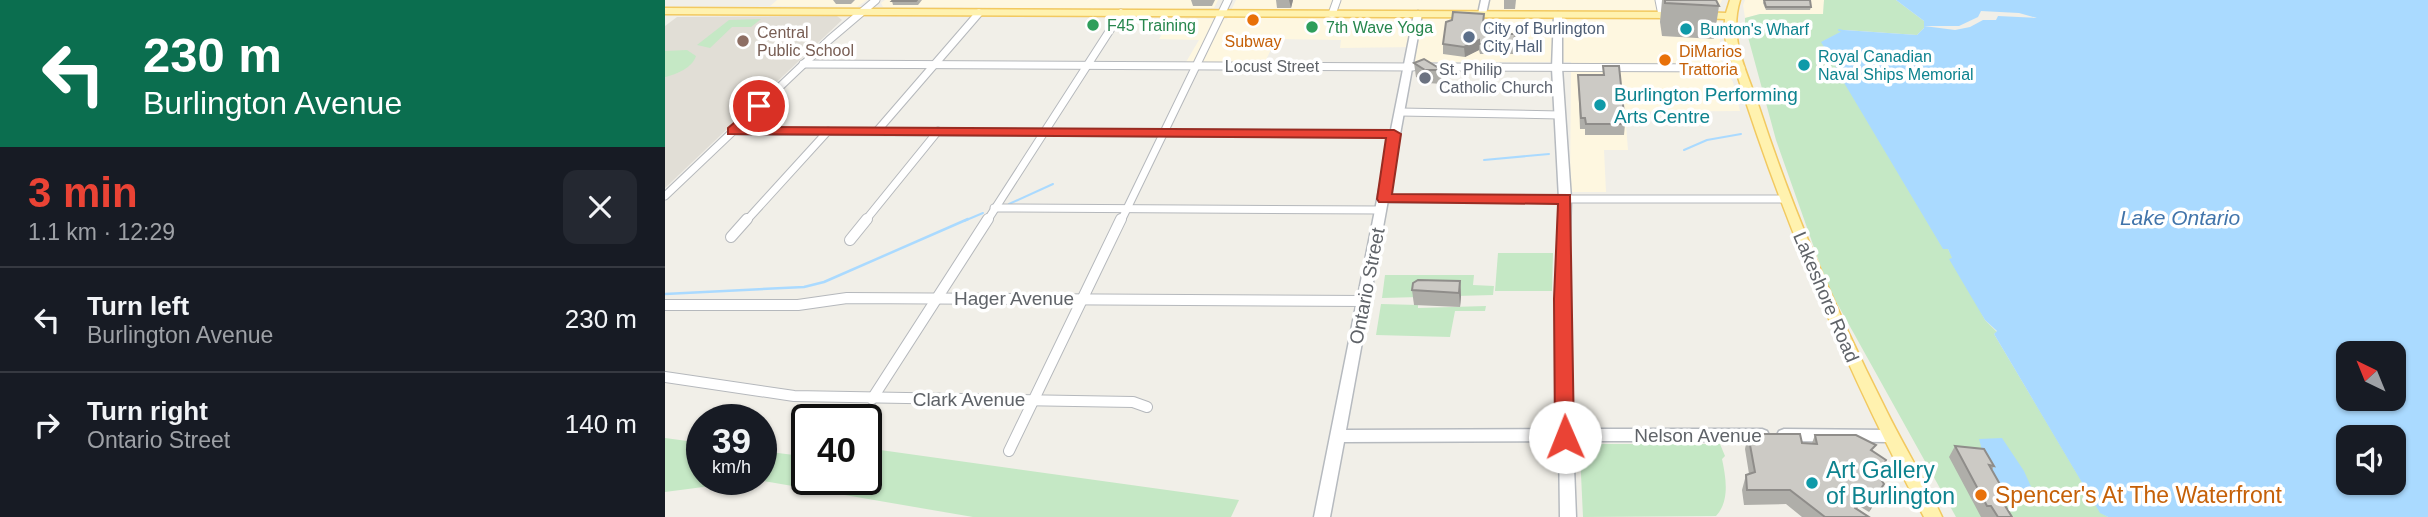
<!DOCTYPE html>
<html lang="en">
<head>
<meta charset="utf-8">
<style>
  :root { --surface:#171b24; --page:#242831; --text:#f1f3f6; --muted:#9ea1a6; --line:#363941; --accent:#ea4335 }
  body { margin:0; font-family:Helvetica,sans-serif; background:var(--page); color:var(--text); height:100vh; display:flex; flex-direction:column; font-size:26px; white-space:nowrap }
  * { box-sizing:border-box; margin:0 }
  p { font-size:23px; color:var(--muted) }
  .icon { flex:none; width:38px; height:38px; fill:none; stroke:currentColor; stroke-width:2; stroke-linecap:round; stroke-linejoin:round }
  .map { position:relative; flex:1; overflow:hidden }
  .details { display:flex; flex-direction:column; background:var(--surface); width:665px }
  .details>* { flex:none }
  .guide { background:#0b6e4f; color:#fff; overflow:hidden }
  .needle { width:46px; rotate:317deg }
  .fabs { position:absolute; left:1671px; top:341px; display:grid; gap:14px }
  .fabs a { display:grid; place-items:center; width:70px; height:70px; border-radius:14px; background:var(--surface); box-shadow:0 2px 5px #0004; font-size:35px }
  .speed { position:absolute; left:21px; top:404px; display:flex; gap:14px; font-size:35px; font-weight:700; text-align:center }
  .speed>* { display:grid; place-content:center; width:91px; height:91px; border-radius:50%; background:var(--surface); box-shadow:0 2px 5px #0004; line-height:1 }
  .speed small { font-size:18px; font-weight:400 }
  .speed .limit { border:4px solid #111; border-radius:10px; background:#fff; color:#111 }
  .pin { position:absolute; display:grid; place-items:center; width:60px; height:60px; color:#fff; margin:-30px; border:4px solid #fff; border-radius:50%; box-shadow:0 2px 7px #0007 }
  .me { position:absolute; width:77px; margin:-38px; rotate:359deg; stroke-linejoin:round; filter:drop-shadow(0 0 5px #0008) }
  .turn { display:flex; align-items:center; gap:24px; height:147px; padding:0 28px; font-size:32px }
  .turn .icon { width:91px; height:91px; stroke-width:2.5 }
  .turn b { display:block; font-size:49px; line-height:60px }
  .round { display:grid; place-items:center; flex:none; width:74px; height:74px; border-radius:14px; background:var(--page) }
  .overview { display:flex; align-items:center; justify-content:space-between; height:119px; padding:0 28px }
  h1 { font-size:42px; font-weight:800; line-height:52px; color:var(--accent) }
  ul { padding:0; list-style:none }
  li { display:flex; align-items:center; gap:21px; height:105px; padding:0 28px; border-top:2px solid var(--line) }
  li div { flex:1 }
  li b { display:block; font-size:26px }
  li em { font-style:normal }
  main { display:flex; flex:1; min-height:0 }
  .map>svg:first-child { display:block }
  .commercial { fill:#fef7e0 }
  .education { fill:#e1ded6 }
  .green { fill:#c5e8c5 }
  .water { fill:#aadaff; fill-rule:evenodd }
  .pier { fill:#f1efe8 }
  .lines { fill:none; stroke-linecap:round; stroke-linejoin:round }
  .stream-far1 { stroke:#aadaff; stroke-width:2 }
  .stream { stroke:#aadaff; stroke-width:2.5 }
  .street-far1-casing { stroke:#b5b8bc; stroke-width:9 }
  .street-casing { stroke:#b5b8bc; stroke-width:12 }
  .secondary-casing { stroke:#b6babf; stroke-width:3 }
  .primary-casing { stroke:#f2c960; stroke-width:3 }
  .street-far1 { stroke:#fff; stroke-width:7 }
  .street { stroke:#fff; stroke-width:10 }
  .secondary { fill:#fff; fill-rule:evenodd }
  .primary { fill:#fff2af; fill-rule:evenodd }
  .wall { fill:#afaea9 }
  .shaded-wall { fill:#8f8d8a }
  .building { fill:#cccac5; stroke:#8f8d8a; stroke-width:2 }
  .route { fill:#ea4335; stroke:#982c22; stroke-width:2 }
  .food-dot { fill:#e8710a; stroke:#fff; stroke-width:2.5 }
  .leisure-dot { fill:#2e9e5b; stroke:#fff; stroke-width:2.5 }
  .culture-dot { fill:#0f9aa8; stroke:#fff; stroke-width:2.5 }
  .service-dot { fill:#5c6f8a; stroke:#fff; stroke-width:2.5 }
  .education-dot { fill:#8d6e63; stroke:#fff; stroke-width:2.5 }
  .worship-dot { fill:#6b7280; stroke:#fff; stroke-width:2.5 }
  .labels { text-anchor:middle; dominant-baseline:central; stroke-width:7; stroke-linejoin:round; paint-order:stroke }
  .far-leisure-label { font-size:16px; fill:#27864d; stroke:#fff; text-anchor:start }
  .far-service-label { font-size:16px; fill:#4e5e75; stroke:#fff; text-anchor:start }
  .far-culture-label { font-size:16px; fill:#0d838f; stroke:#fff; text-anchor:start }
  .far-education-label { font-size:16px; fill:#785e54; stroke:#fff; text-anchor:start }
  .far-food-label { font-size:16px; fill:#c56008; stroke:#fff }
  .far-street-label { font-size:16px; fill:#5f6368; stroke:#fff }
  .far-worship-label { font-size:16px; fill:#5b616d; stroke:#fff; text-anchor:start }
  .culture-label { font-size:19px; fill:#0d838f; stroke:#fff; text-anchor:start }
  .street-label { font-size:19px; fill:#5f6368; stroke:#fff }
  .water-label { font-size:21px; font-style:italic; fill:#4174aa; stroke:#fff }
  .near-culture-label { font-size:23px; fill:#0d838f; stroke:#fff; text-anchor:start }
  .near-food-label { font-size:23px; fill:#c56008; stroke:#fff; text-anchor:start }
</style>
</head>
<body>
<main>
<section class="details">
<div class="guide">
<div class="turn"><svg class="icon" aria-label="left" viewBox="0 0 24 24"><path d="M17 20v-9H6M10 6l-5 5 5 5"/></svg><div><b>230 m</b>Burlington Avenue</div></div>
</div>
<div class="overview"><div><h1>3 min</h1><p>1.1 km · 12:29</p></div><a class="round"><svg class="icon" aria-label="close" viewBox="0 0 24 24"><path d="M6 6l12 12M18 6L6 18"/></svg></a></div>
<ul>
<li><svg class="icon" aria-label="left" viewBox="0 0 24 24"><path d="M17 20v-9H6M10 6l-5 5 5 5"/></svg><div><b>Turn left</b><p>Burlington Avenue</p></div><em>230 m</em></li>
<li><svg class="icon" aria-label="right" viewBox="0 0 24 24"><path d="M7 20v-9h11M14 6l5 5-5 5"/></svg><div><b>Turn right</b><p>Ontario Street</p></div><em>140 m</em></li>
</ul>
</section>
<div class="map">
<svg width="1763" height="517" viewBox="0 0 1763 517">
  <rect width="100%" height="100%" fill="#f1efe8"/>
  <g class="commercial">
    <path d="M112 0H202L192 7 105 6Z"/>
    <path d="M220 0H553L549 8 510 9 218 7 216 3Z"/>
    <path d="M571 0H1057L1053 9 1056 61 1068 82 1075 111 960 112 963 150H939L941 192H905L906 62H749L751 47 675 48 676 40 611 39 599 64 521 62 534 40 494 39 507 18 562 19Z"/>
    <path d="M1080 0H1159L1158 14H1095L1080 18 1078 5Z"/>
  </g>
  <path class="education" d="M172 16 177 20 0 188V26L12 17Z"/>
  <g class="green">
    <path d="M1159 0H1231L1259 21V28L1252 35 1180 30 1157 42 1179 74 1182 80 1179 81 1278 248 1283 249 1320 320 1332 332 1329 334 1435 512 1443 517H1291L1163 287 1111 140 1080 26V18L1095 14H1158Z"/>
    <path d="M96 19 86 27H67L45 48 32 45 64 20Z"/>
    <path d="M22 50 31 56C27 68 12 74 0 77V51Z"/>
    <path d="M833 253H888L887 291H830Z"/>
    <path d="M720 275H809L808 285 829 286 828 295 717 298Z"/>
    <path d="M716 304 753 305V308L821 306 820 311H790L785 337 711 335Z"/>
    <path d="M0 438 37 443V480H96V451L129 455 142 453V480H201V448L574 500 566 517H308L92 480 0 492Z"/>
    <path d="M927 444H1055L1060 456 1057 459C1061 478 1065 501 1051 516L918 517 915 453H927Z"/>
  </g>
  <g class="water">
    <path d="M1231 0H1763V517H1443L1435 513 1329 334 1332 331 1320 320 1284 259 1287 258 1283 249H1278L1178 81 1181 79 1179 74H1175L1156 42 1179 30 1252 35 1259 28V21ZM1684 354H1729V399H1684ZM1684 438H1729V483H1684Z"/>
    <path d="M1337 438 1359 471 1372 500 1341 499 1318 459 1325 456 1317 450 1314 439Z"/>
  </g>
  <path class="pier" d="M1316 11 1354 13 1372 18 1333 16 1331 20H1318L1305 27 1290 30 1259 26H1294L1313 17Z"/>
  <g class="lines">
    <g class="stream-far1">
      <path d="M1174 30 1178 31"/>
      <path d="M1019 150 1042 140 1076 134"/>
      <path d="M819 160 884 154"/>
      <path d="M344 204 388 184"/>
      <path d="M299 221 318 213"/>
    </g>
    <path class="stream" d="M0 294 139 287 159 282 303 219"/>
    <defs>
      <g id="street-far1">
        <path d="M994 0 997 15"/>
        <path d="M667 14 672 0"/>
        <path d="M138 64 748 67"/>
        <path d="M762 67 1076 68"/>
        <path d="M735 112 895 115"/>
        <path d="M68 131 729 134"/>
        <path d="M212 131 314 13"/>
        <path d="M0 196 164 40 211 0"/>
        <path d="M719 199H1121"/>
        <path d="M329 208 716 210"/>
        <path d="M81 221 163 131"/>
        <path d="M200 221 273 131"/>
        <path d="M322 221 456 13"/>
        <path d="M456 221 563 0"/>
      </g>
      <g id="street">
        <path d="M66 237 82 219"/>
        <path d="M185 240 202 219"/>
        <path d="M0 305H133L182 298 699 301"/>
        <path d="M0 377 129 396 468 402 482 407"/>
        <path d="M207 399 323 219"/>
        <path d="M344 451 456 219"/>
      </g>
      <g id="secondary">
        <path d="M816 0H824L821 14 817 17 813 14Z"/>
        <path d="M753 11 757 14 681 430 893 429 891 299 894 199 887 68 889 15 893 12 897 15V68L906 199 903 299 908 429H1097L1102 431 1104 435 1102 439 1097 441H908L911 517H895L894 441 679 442 665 517H649L749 14Z"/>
        <path d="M1119 429 1224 430 1229 432 1231 436 1229 440 1224 442 1119 441 1114 439 1112 435 1114 431Z"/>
      </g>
      <g id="primary">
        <path d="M1065 0H1075C1063 39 1082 71 1094 107 1128 211 1171 311 1220 408 1238 445 1260 480 1277 517H1259C1183 372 1119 224 1070 68 1061 53 1059 37 1060 19L1034 18 1029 15 1034 12 1061 13Z"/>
        <path d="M0 8 1014 12 1019 15 1014 18 0 14Z"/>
      </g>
    </defs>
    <use href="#street-far1" class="street-far1-casing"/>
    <use href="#street" class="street-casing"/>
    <use href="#secondary" class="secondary-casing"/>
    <use href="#primary" class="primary-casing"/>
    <use href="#street-far1" class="street-far1"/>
    <use href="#street" class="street"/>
    <use href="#secondary" class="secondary"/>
    <use href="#primary" class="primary"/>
  </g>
  <g class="wall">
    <path d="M168 0H190L186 4H171Z"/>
    <path d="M257 0 253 5H228L227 1Z"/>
    <path d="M526 0H550L547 6H528Z"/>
    <path d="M611 0H628L626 8H612Z"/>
    <path d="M839 0H851L850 9H839Z"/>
    <path d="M997 0H1051L1054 6 1049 39 997 36 995 22Z"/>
    <path d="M1099 0 1146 7 1145 10H1101L1098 3Z"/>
    <path d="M819 14V24L839 34H850V54H815L814 50 800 57 778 54V44Z"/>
    <path d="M749 63 777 70 778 84 762 83 751 77Z"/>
    <path d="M938 66 960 124 959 135H920V129H915L913 75H938Z"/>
    <path d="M795 281 796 296 795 307 749 305 747 290Z"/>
    <path d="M1083 434 1137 443H1147L1150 435 1208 452 1213 476V498L1204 512 1194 506 1192 508 1204 517H1137L1121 504 1079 505 1077 490 1081 475 1084 474 1080 449Z"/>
    <path d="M1290 446 1329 466 1327 470 1342 508 1347 517H1316L1284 457Z"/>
  </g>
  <g class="shaded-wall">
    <path d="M624 0H628L626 8Z"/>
    <path d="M814 40V50L800 57 799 47Z"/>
    <path d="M795 281 796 296 795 307 794 293Z"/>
    <path d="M1219 484 1213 498 1204 512 1210 498Z"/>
    <path d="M1200 492 1194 506 1184 517 1190 504Z"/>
  </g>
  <g class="building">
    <path d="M228 0H252L251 1H227Z"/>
    <path d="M1000 0H1051L1054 6 1000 3Z"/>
    <path d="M1099 0H1145L1146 7H1101Z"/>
    <path d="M788 12 819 14 818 23 839 34H850L849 44H814V40L799 47 778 44 781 22 787 20Z"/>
    <path d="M759 59 777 70H760L749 63Z"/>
    <path d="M938 66H954L960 124H921L920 118H916L913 75H939Z"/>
    <path d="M753 280 795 281 794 293 747 290 748 283Z"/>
    <path d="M1083 434H1135L1137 443 1152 444 1150 435H1191L1211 445 1206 450 1221 460 1213 475 1219 484 1210 498 1200 492 1190 504V508L1204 517H1160L1125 490H1082L1081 475 1090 472Z"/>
    <path d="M1290 446 1319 449 1329 466 1324 465 1345 502 1339 504 1347 517H1333L1326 506H1322Z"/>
  </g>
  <path class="route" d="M94 102 101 106 80 127 729 130 736 134 727 194 905 195 909 437 906 442H893L890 437 889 299 893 204 714 202 712 199 721 138 63 134V128Z"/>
  <g class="food-dot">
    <circle cx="588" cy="20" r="7"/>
    <circle cx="1000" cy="60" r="7"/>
    <circle cx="1316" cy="495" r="7"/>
  </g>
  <g class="leisure-dot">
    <circle cx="428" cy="25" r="7"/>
    <circle cx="647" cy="27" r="7"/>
  </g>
  <g class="culture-dot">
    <circle cx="1021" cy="29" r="7"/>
    <circle cx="1139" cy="65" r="7"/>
    <circle cx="935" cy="105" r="7"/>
    <circle cx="1147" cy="483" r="7"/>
  </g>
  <circle class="service-dot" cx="804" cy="37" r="7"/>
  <circle class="education-dot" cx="78" cy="41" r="7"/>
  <circle class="worship-dot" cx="760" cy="78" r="7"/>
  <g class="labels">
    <g class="far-leisure-label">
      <text x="442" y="25">F45 Training</text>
      <text x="661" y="27">7th Wave Yoga</text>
    </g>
    <g class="far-service-label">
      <text x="818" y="28">City of Burlington<tspan x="818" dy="18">City Hall</tspan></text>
    </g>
    <g class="far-culture-label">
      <text x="1035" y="29">Bunton's Wharf</text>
      <text x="1153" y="56">Royal Canadian<tspan x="1153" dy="18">Naval Ships Memorial</tspan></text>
    </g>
    <g class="far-education-label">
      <text x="92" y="32">Central<tspan x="92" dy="18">Public School</tspan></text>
    </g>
    <g class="far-food-label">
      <text x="588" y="41">Subway</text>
      <text x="1014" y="51" text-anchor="start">DiMarios<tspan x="1014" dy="18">Trattoria</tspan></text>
    </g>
    <g class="far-street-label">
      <text x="607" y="66">Locust Street</text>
    </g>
    <g class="far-worship-label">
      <text x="774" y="69">St. Philip<tspan x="774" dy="18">Catholic Church</tspan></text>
    </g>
    <g class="culture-label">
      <text x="949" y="94">Burlington Performing<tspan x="949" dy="22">Arts Centre</tspan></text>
    </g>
    <g class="street-label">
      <text transform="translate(702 286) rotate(-79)">Ontario Street</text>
      <text transform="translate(1161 297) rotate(67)">Lakeshore Road</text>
      <text x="349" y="298">Hager Avenue</text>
      <text x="304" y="399">Clark Avenue</text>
      <text x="1033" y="435">Nelson Avenue</text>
    </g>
    <g class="water-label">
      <text x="1515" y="217">Lake Ontario</text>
    </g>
    <g class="near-culture-label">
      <text x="1161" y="470">Art Gallery<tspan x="1161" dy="26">of Burlington</tspan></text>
    </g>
    <g class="near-food-label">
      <text x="1330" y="495">Spencer's At The Waterfront</text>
    </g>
  </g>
</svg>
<div class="fabs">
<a><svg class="needle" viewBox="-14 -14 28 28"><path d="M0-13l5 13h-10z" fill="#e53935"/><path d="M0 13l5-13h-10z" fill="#9ea1a6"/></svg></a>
<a><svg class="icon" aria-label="sound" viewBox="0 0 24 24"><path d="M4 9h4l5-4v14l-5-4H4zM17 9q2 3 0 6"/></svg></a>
</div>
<div class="speed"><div>39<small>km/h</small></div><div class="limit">40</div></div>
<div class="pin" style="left:94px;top:106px;background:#d93025"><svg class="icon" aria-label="arrive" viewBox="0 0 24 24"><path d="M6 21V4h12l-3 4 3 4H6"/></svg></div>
<svg class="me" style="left:900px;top:437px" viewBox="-20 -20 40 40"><circle r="19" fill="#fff"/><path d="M0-13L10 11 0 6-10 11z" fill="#ea4335"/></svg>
</div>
</main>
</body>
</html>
